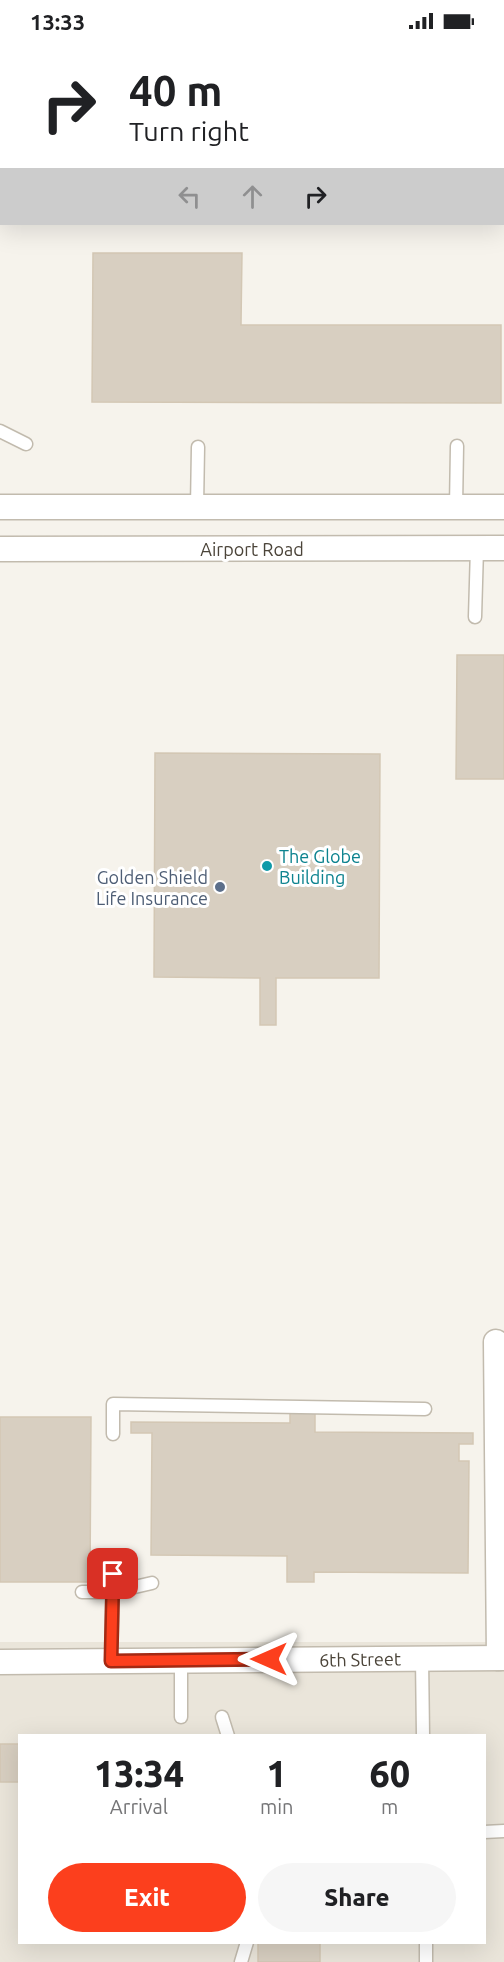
<!DOCTYPE html>
<html lang="en">
<head>
<meta charset="utf-8">
<style>
  :root { --surface:#fff; --page:#f6f6f6; --text:#202124; --muted:#757577; --accent:#fc3f1d }
  body { margin:0; font-family:Ubuntu,sans-serif; background:var(--page); color:var(--text); height:100vh; display:flex; flex-direction:column; font-size:22px; white-space:nowrap }
  * { box-sizing:border-box; margin:0 }
  p { font-size:20px; color:var(--muted) }
  .icon { flex:none; width:33px; height:33px; fill:none; stroke:currentColor; stroke-width:2; stroke-linecap:round; stroke-linejoin:round }
  .map { position:relative; flex:1; overflow:hidden }
  .side { position:absolute; left:18px; top:1692px; width:468px; height:210px; display:flex; flex-direction:column; background:var(--surface); border-radius:0px; box-shadow:0 6px 24px #0002 }
  .side>* { flex:none }
  .top-card { position:absolute; left:0px; top:0px; width:504px; height:183px; box-shadow:0 6px 24px #0002; background:#fff; color:var(--text); overflow:hidden }
  .pin { position:absolute; display:grid; place-items:center; width:51px; height:51px; color:#fff; margin:-26px; border-radius:12px; box-shadow:0 3px 9px #0006 }
  .me { position:absolute; width:66px; margin:-33px; rotate:270deg; stroke-linejoin:round; filter:drop-shadow(0 0 4px #0008) }
  .turn { display:flex; align-items:center; gap:21px; height:126px; padding:0 30px; font-size:27px }
  .turn .icon { width:78px; height:78px; stroke-width:2.5 }
  .turn b { display:block; font-size:42px; line-height:51px }
  .lanes { display:flex; align-items:center; height:57px; padding:0 30px; background:#0003; justify-content:center; gap:30px; direction:ltr }
  .lanes .off { opacity:.35 }
  .eta { display:flex; justify-content:space-evenly; align-items:center; height:102px; text-align:center }
  .eta b { font-size:36px; font-weight:800; line-height:42px }
  .button { display:flex; gap:12px; margin-top:auto; padding:12px 30px }
  .button a { flex:1; height:69px; border-radius:36px; background:var(--accent); color:#fff; font-size:24px; font-weight:800; line-height:69px; text-align:center }
  .button a+a { background:var(--page); color:var(--text) }
  .status { display:flex; justify-content:space-between; align-items:center; height:42px; padding:0 30px; background:var(--surface); direction:ltr }
  .status svg { height:16px; fill:currentColor }
  .map>svg:first-child { display:block }
  .residential { fill:#eae5da; fill-rule:evenodd }
  .building { fill:#d8cfc1; stroke:#d3c7b4; stroke-width:1.5 }
  .lines { fill:none; stroke-linecap:round; stroke-linejoin:round }
  .lane-casing { stroke:#c2bbae; stroke-width:15 }
  .street-casing { stroke:#c2bbae; stroke-width:27 }
  .lane { stroke:#fff; stroke-width:12 }
  .street { stroke:#fff; stroke-width:24 }
  .route-casing { stroke:#a42913; stroke-width:15 }
  .route { stroke:#fc3f1d; stroke-width:10 }
  .culture-dot { fill:#0f9aa8; stroke:#fff; stroke-width:2 }
  .service-dot { fill:#5c6f8a; stroke:#fff; stroke-width:2 }
  .labels { text-anchor:middle; dominant-baseline:central; stroke-width:6; stroke-linejoin:round; paint-order:stroke }
  .street-label { font-size:18px; fill:#4b4439; stroke:#fff }
  .culture-label { font-size:18px; fill:#0d838f; stroke:#fff; text-anchor:start }
  .service-label { font-size:18px; fill:#4e5e75; stroke:#fff; text-anchor:end }
</style>
</head>
<body>
<div class="status"><b>13:33</b><svg viewBox="0 0 49 12"><path d="M0 12V9h3v3zM5 12V6h3v6zM10 12V3h3v9zM15 12V0h3v12zM26 1h20v11H26zM47 4h2v5h-2z"/></svg></div>
<div class="map">
<svg width="504" height="1920" viewBox="0 0 504 1920">
  <rect width="100%" height="100%" fill="#f6f3ec"/>
  <path class="residential" d="M0 1600H504V1920H0ZM20 1694H484V1900H20Z"/>
  <g class="building">
    <path d="M93 211H242L241 283H501V361L92 360Z"/>
    <path d="M457 613H504V737H456Z"/>
    <path d="M155 711 380 712 379 936H276V983H260V936L154 935Z"/>
    <path d="M290 1371H315V1390L473 1391V1402H459V1419H469L468 1531 314 1530V1540H287V1514L151 1513 152 1391H131V1380L290 1381Z"/>
    <path d="M0 1375H91L90 1540H0Z"/>
    <rect x="0" y="1702" width="20" height="38"/>
    <rect x="258" y="1900" width="62" height="20"/>
  </g>
  <g class="lines">
    <defs>
      <g id="lane">
        <path d="M0 389 26 402"/>
        <path d="M197 465 198 405"/>
        <path d="M456 465 457 404"/>
        <path d="M475 575 477 506"/>
        <path d="M113 1392V1362L425 1367"/>
        <path d="M82 1550H113L152 1541"/>
        <path d="M422 1616 423 1694"/>
        <path d="M181 1618V1675"/>
        <path d="M111 1619 113 1532"/>
        <path d="M222 1675 228 1694"/>
        <path d="M484 1790 504 1789"/>
        <path d="M426 1900V1920"/>
        <path d="M241 1920 247 1900"/>
      </g>
      <g id="street">
        <path d="M0 465H504"/>
        <path d="M0 507 504 506"/>
        <path d="M496 1300 499 1616"/>
        <path d="M0 1620 504 1616"/>
      </g>
    </defs>
    <use href="#lane" class="lane-casing"/>
    <use href="#street" class="street-casing"/>
    <use href="#lane" class="lane"/>
    <use href="#street" class="street"/>
  </g>
  <g class="lines">
    <defs>
      <path id="route" d="M113 1532 111 1619 269 1617"/>
    </defs>
    <use href="#route" class="route-casing"/>
    <use href="#route" class="route"/>
  </g>
  <circle class="culture-dot" cx="267" cy="824" r="6"/>
  <circle class="service-dot" cx="220" cy="845" r="6"/>
  <g class="labels">
    <g class="street-label">
      <text x="252" y="507">Airport Road</text>
      <text transform="translate(360 1617) rotate(-1)">6th Street</text>
    </g>
    <g class="culture-label">
      <text x="279" y="814">The Globe<tspan x="279" dy="21">Building</tspan></text>
    </g>
    <g class="service-label">
      <text x="208" y="835">Golden Shield<tspan x="208" dy="21">Life Insurance</tspan></text>
    </g>
  </g>
</svg>
<div class="pin" style="left:113px;top:1532px;background:#d93025"><svg class="icon" aria-label="arrive" viewBox="0 0 24 24"><path d="M6 21V4h12l-3 4 3 4H6"/></svg></div>
<svg class="me" style="left:269px;top:1617px" viewBox="-20 -20 40 40"><path d="M0-17L14 15 0 8-14 15z" fill="#fc3f1d" stroke="#fff" stroke-width="4"/></svg>
<div class="top-card">
<div class="turn"><svg class="icon" aria-label="right" viewBox="0 0 24 24"><path d="M7 20v-9h11M14 6l5 5-5 5"/></svg><div><b>40 m</b>Turn right</div></div>
<div class="lanes"><svg class="icon off" aria-label="left" viewBox="0 0 24 24"><path d="M17 20v-9H6M10 6l-5 5 5 5"/></svg><svg class="icon off" aria-label="ahead" viewBox="0 0 24 24"><path d="M12 20V5M6 11l6-6 6 6"/></svg><svg class="icon" aria-label="right" viewBox="0 0 24 24"><path d="M7 20v-9h11M14 6l5 5-5 5"/></svg></div>
</div>
<section class="side">
<div class="eta">
<div><b>13:34</b><p>Arrival</p></div>
<div><b>1</b><p>min</p></div>
<div><b>60</b><p>m</p></div>
</div>
<div class="button"><a>Exit</a><a>Share</a></div>
</section>
</div>
</body>
</html>
